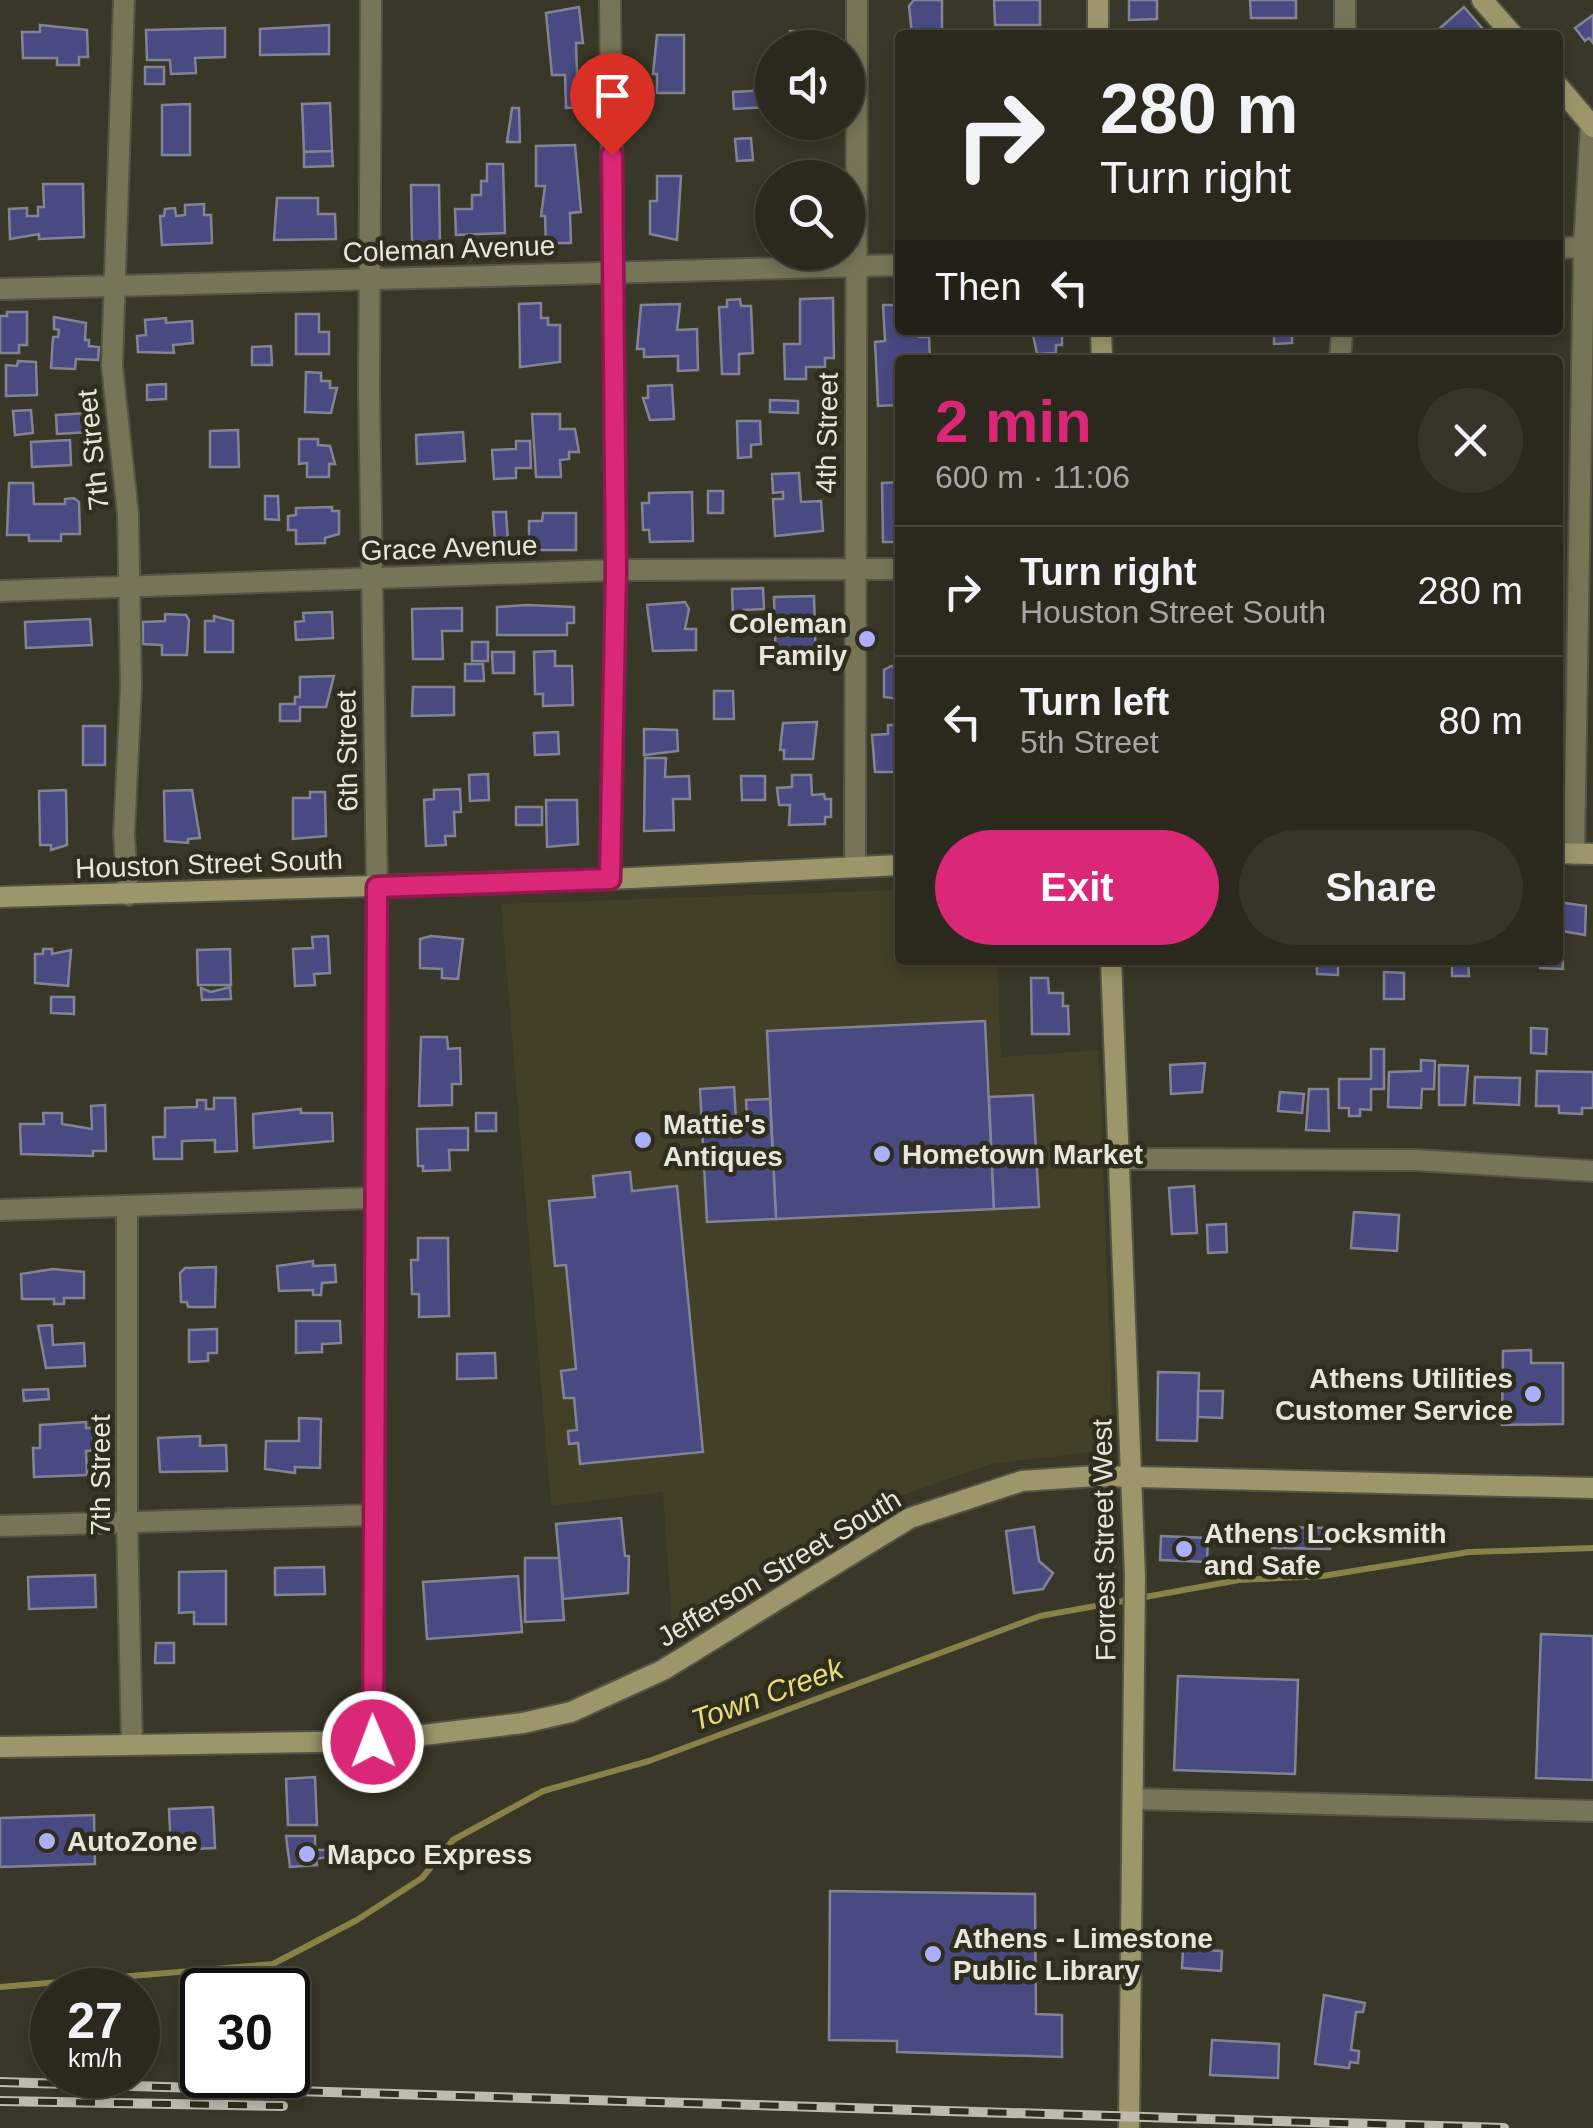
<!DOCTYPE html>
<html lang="en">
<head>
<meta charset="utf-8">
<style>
  :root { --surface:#2b291d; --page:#37352a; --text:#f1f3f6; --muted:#a6a6a4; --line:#47453b; --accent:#db2777 }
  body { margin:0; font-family:Helvetica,sans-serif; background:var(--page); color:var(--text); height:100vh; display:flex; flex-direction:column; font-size:38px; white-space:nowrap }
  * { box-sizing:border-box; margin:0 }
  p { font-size:32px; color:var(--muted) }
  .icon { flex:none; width:55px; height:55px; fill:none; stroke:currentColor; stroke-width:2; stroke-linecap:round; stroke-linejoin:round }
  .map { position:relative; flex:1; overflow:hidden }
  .panel { position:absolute; left:895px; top:355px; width:668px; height:610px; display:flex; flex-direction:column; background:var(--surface); border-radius:10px; box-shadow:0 5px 15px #0003,0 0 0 2px var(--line) }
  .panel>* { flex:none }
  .hud { position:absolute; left:895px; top:30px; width:668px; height:305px; border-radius:10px; box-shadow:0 5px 15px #0003,0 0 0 2px var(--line); background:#2b291d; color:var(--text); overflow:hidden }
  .controls { position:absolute; left:755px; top:30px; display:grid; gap:20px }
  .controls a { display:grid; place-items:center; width:110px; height:110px; border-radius:50%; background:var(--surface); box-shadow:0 5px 15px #0003,0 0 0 2px var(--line); font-size:50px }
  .speed { position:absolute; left:30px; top:1968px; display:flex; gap:20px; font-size:50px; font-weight:700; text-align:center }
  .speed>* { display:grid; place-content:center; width:130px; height:130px; border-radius:50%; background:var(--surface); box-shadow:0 5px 15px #0003,0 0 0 2px var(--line); line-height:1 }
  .speed small { font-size:25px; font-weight:400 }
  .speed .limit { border:5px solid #111; border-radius:15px; background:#fff; color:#111 }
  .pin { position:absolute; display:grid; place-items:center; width:85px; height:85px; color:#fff; margin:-102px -42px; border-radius:50% 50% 50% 0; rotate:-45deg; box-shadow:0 0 10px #0007 }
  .pin .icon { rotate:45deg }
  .me { position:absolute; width:110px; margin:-55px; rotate:359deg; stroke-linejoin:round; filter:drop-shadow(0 0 8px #0008) }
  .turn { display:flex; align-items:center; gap:35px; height:210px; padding:0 40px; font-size:45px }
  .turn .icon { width:130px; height:130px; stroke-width:2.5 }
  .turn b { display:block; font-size:70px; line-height:85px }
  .then { display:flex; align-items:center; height:95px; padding:0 40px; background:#0003; gap:20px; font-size:38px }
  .round { display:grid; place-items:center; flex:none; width:105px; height:105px; border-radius:52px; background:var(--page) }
  .overview { display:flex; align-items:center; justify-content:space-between; height:170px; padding:0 40px }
  h1 { font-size:60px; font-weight:700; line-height:75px; color:var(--accent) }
  .primary-button { display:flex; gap:20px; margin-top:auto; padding:20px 40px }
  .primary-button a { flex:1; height:115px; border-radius:60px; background:var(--accent); color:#fff; font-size:40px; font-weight:700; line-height:115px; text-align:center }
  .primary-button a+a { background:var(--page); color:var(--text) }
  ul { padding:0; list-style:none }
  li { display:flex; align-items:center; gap:30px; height:130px; padding:0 40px; border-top:2px solid var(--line) }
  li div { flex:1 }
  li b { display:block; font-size:38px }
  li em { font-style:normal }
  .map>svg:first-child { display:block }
  .built { fill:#433f29 }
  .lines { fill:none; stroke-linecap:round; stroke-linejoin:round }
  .stream { stroke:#888148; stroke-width:6 }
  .building { fill:#494a81; stroke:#828496; stroke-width:2.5 }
  .street-casing { stroke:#555344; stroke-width:24 }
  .secondary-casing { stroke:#555344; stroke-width:24 }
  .street { stroke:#777458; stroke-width:20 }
  .secondary { stroke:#9c966a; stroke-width:20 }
  .rail-casing { stroke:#bdbbb0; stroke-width:10 }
  .rail { stroke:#2f2d1d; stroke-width:6; stroke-dasharray:19; stroke-linecap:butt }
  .route-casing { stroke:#8e194d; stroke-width:25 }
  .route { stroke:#db2777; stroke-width:18 }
  .poi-dot { fill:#acaffb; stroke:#2f2d1d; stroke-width:4 }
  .labels { text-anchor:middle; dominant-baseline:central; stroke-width:9; stroke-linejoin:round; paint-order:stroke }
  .street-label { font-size:28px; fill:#e7e6dc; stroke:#2f2d1d }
  .poi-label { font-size:28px; font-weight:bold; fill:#e7e6dc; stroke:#2f2d1d; text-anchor:start }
  .water-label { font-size:30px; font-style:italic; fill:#eadc7a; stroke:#2f2d1d }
</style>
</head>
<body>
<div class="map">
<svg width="1593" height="2128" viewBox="0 0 1593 2128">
  <rect width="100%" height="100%" fill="#393727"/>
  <path class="built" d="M900 890V960H997L1001 1057 1099 1050 1113 1442 1107 1450 991 1464 877 1504 673 1637 663 1492 551 1506 501 904Z"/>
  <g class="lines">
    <path class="stream" d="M0 1987 273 1964 357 1920 422 1878 453 1840 543 1791 649 1761 1040 1616 1239 1580 1323 1576 1469 1552 1593 1548"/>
  </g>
  <g class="building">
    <path d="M914 0H942V35H912L909 6Z"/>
    <path d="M994 0H1040V25H995Z"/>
    <path d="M1129 0H1157V19L1129 20Z"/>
    <path d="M1250 0H1296V18H1251Z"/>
    <path d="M579 7 583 43H576L577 74H585L586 107 566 108 565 75H552L546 13Z"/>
    <path d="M1464 7 1488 35H1432Z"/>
    <path d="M1593 15V43L1589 38 1585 41 1575 28Z"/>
    <path d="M40 25 87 30 88 57H79V65H57V58H23L22 32H40Z"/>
    <path d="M329 25V54L260 55V29Z"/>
    <path d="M225 28V57L195 58 196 73 171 74 170 60H147L146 30Z"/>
    <rect x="790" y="31" width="26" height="17"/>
    <path d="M657 35H684V93H657V74H653Z"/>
    <rect x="145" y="67" width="19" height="17"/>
    <path d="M767 90 768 107 734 109 733 92Z"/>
    <path d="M330 103 332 151 304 152 302 104Z"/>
    <path d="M190 104V155H162V105Z"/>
    <path d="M512 108H519L520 142H507Z"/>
    <path d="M751 138 753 160 737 161 735 139Z"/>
    <path d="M575 145 581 212 570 213 571 243H546L545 216H541L545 186H536V146Z"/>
    <path d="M332 151 333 166 304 167V152Z"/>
    <path d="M487 164H503L505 233 456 235 455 209H472V195H481V181H487Z"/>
    <rect x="788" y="165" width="31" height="13"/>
    <path d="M657 176H681L677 240 650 234V201H657Z"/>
    <path d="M43 184H83L84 237 39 239V234L10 239 9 209 27 208V216H38V207H44Z"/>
    <path d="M411 185H439L440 243 412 244Z"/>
    <path d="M277 198H318V214H335L336 239 274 240Z"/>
    <path d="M204 204V215H211L212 243 162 245 160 216H164L165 209 175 208 176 216 185 215V205Z"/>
    <path d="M833 298 834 358H825V367H806V379H785L784 344H800V299Z"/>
    <path d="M740 299 741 306H751L753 353 739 354V374H722L719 307H727V300Z"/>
    <path d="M541 303V318H548V325H560V362L520 367 519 304Z"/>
    <path d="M680 304 677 330 697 329 698 370 678 371V356L644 357V349H637L641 305Z"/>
    <path d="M883 305H900V330H918L919 337H929L930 360H900V405L878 406 875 342 885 341Z"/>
    <path d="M7 312H27V345H19V353H0V316H7Z"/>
    <path d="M296 314H319V332H329V354H296Z"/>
    <path d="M54 317 86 323 85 340H89V346L99 347 98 360 76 359 75 369 51 368 53 337H58L59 330 54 329Z"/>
    <path d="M166 318V323L192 321 193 343 173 345 174 353 138 352 137 336 146 335 145 320Z"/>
    <path d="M1032 330H1062V345H1056V353L1037 354Z"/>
    <path d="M1274 330H1298L1292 334V343L1274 344Z"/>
    <path d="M271 346 272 365H252V347Z"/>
    <path d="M18 361 36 362 37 395 6 396V365L17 366Z"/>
    <path d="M306 372 321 373V381H330V388H337L331 413 305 412Z"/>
    <path d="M166 384V399L147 400V385Z"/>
    <path d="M672 385 674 419 650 420 643 398H648V386Z"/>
    <path d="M770 400 798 401V413L770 412Z"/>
    <path d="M31 410 33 433 15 435 13 411Z"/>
    <path d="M89 413 90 432 57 434 56 415Z"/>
    <path d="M532 414H560V429H575L579 452H569V459L560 460 561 477H536Z"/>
    <path d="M737 421H760L761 444 751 445V457L738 458Z"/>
    <path d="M238 430 239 467H210V431Z"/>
    <path d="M463 432 465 461 417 464 416 435Z"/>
    <path d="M299 439H318V445L330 446 335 464H329V477H307V463L299 464Z"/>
    <path d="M70 440 71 465 32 467 31 442Z"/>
    <path d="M516 441H530L531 468H516V478L494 479 492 450 516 449Z"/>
    <path d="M799 473 801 502 821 501 823 531 775 536 773 499H783V492L773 493 772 474Z"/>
    <path d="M900 482V542H883L882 483Z"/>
    <path d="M9 483H33L34 504H65V499L74 498 79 502 80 534H61V541H29V535H7Z"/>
    <rect x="708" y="491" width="15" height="22"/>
    <path d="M692 492 693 541 650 542 649 530H643L642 503H649V493Z"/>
    <path d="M265 496H278L279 520 265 519Z"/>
    <path d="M332 507V511H339V534L325 538V543L296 544V530H288V516L296 515V508Z"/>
    <path d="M493 512H506L508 541 495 542Z"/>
    <path d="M543 513H576V550H529V521H542Z"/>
    <path d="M763 588 764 609 744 610 745 618 733 619 732 589Z"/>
    <path d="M814 596 816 665 776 666 774 597Z"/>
    <path d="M685 602 689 609 685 629H696V650L653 651 647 605Z"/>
    <path d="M527 605 574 607V623H567V635H497V607Z"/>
    <path d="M462 608V631H442L443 659H413L412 609Z"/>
    <path d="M332 612 333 638 296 640 295 622 304 621 303 613Z"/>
    <path d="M165 614 186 615 189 620 187 655H162V645L143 644V622L165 621Z"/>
    <path d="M214 616 233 621V652H205V621H214Z"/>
    <path d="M90 619 92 645 26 648 25 622Z"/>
    <rect x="472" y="642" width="16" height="19"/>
    <path d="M555 651V666H572L573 705 543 706V694H535L534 652Z"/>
    <path d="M492 652H514V673H493Z"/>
    <path d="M465 664H483L484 681H465Z"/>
    <path d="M891 666 900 667V699L884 697V670Z"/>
    <path d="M334 676 326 707H300V721H280V704H295V697H300V677Z"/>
    <path d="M413 687H454V715L412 716Z"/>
    <path d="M714 691H733L734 719H714Z"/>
    <path d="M817 722 813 759H784V750H780L783 723Z"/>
    <path d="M888 725H900L897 772H875L872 735 888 734Z"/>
    <rect x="83" y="726" width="22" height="39"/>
    <path d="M644 729 677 730 678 751 644 755Z"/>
    <path d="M558 732 559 754 535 755 534 733Z"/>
    <path d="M645 758H666L665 777 689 776 690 799H673L674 830 644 831Z"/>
    <path d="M488 774 489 800 470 801 469 775Z"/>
    <path d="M792 775H811L812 795 824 794 825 799H831V817H825V824L789 825 790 805H779L777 788 792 787Z"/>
    <path d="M741 776H765V800H742Z"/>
    <path d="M460 789 461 812H454L455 836H445L446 845 426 846 424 800 434 799V790Z"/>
    <path d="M66 790 67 845 51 850V845H40L39 791Z"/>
    <path d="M192 790 200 838 188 839V843L165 841 164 791Z"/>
    <path d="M310 792H325L326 836 293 839V798H310Z"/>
    <path d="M546 800H577L578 844 547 847Z"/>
    <rect x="516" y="807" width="26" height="18"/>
    <path d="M1559 902 1586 906 1585 935 1562 931 1563 969 1540 968V960H1558Z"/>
    <path d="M328 936 330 973 314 974 315 985 295 986 293 949 313 948 312 937Z"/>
    <path d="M431 936 463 939 458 979 442 978V969L420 968V939Z"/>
    <path d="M43 949H52V954L71 950 68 986 35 983V954H43Z"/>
    <path d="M230 949 231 985H198L197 950Z"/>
    <path d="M1317 960H1338V975L1317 974Z"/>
    <path d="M1452 960H1468L1469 976H1452Z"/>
    <path d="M1384 972 1404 973V999H1384Z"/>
    <path d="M1031 978H1048L1049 993H1063V1006H1068L1069 1034H1032Z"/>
    <path d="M230 987 231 999 202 1000 201 988 211 992Z"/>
    <path d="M51 997H74V1014L51 1013Z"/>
    <path d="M985 1021 994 1209 776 1219 767 1031Z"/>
    <path d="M1531 1028 1547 1029 1546 1054 1531 1053Z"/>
    <path d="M421 1037H447L448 1049 460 1048 461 1084H452V1105L419 1106Z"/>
    <path d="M1371 1049H1384V1089H1371V1110L1360 1109V1116H1349V1108H1339V1079H1371Z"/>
    <path d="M1421 1060 1435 1061 1434 1089H1422L1421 1108 1388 1107 1389 1072 1421 1071Z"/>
    <path d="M1205 1063 1202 1092 1171 1094 1170 1065Z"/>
    <path d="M1439 1065 1468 1066 1465 1105H1439Z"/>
    <path d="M1537 1071 1593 1072V1108H1582V1114L1559 1113V1106H1536Z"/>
    <path d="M1475 1077 1520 1078 1519 1105 1474 1103Z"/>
    <path d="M734 1087 736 1119 747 1118 746 1100 770 1099 776 1219 707 1222 700 1089Z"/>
    <path d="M1309 1089H1328L1329 1131 1306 1130Z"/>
    <path d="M1280 1092 1304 1094 1302 1113 1278 1111Z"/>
    <path d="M1033 1095 1039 1207 994 1209 989 1097Z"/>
    <path d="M214 1098H235L237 1151 215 1152V1140L182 1141V1159H154L153 1137H165V1108L197 1107V1100H206V1109H214Z"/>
    <path d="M105 1105 106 1151H93V1156L21 1154 20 1124H44L43 1113H62V1124L92 1129 91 1106Z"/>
    <path d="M301 1109V1113H332L333 1141 254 1148 253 1114Z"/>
    <rect x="476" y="1113" width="20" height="18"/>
    <path d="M468 1128V1150H449L450 1170 423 1171V1166H418L417 1129Z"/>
    <path d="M630 1172 632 1191 677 1186 703 1452 580 1464 578 1443 569 1444 568 1431 577 1430 574 1398H564L561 1371 576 1369 566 1265 555 1266 549 1201 595 1197 593 1176Z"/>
    <path d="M1194 1186 1197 1233 1172 1234 1169 1188Z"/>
    <path d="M1354 1212 1399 1215 1397 1251 1351 1248Z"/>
    <path d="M1226 1224 1227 1252 1208 1253 1207 1225Z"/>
    <path d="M418 1238H448L449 1316 419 1317V1294H412L411 1260H418Z"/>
    <path d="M313 1261V1266L335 1265 336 1282 322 1283 321 1295H313V1290L279 1291 277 1266Z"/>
    <path d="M216 1267 215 1307H188L187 1302H181L180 1273 185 1268Z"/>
    <path d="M53 1269 84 1272V1298H64V1304H54V1299H22L21 1274Z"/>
    <path d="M296 1321H340L341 1343 322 1344V1352L296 1353Z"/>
    <path d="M52 1325 53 1345 84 1343 85 1366 46 1368 38 1326Z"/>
    <path d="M217 1329V1353H208V1361L189 1362V1330Z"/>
    <path d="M1531 1350V1363H1563V1424L1502 1425 1503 1351Z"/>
    <path d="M495 1353 496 1378 457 1379V1354Z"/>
    <path d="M1158 1372 1199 1373 1197 1441 1157 1440Z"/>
    <path d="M48 1389 49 1399 24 1401 23 1390Z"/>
    <path d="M1198 1391H1223L1222 1418 1198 1417Z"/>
    <path d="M299 1418 321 1419 320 1468 295 1467V1473L265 1469 266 1441H299Z"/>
    <path d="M86 1422V1428H104L105 1450 86 1451 87 1475 34 1477 33 1448H40V1425Z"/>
    <path d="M200 1436V1446L226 1445 227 1471 160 1472 158 1438Z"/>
    <path d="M621 1518 625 1556H629L628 1593 563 1599 556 1524Z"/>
    <path d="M1034 1527 1039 1561 1053 1573 1043 1589 1014 1593 1006 1531Z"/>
    <path d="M1273 1527 1330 1528V1549L1272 1548Z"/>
    <path d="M1161 1536 1208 1538 1207 1562 1160 1560Z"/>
    <path d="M525 1558H559L564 1620 525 1622Z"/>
    <path d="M324 1567 325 1594 275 1595V1568Z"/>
    <path d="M226 1571V1624H194V1612L179 1613V1572Z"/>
    <path d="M95 1575 96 1607 29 1609 28 1577Z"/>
    <path d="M518 1576 522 1632 427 1639 423 1582Z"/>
    <path d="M1541 1634 1593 1636V1780L1536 1778Z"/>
    <path d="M156 1643H174V1663H155Z"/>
    <path d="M1178 1676 1298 1680 1295 1774 1174 1770Z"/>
    <path d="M315 1777 317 1825H288L286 1779Z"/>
    <path d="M213 1807 215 1848 171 1850 169 1809Z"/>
    <path d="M94 1815 95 1864 0 1867V1818Z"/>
    <path d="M286 1836H315V1850H327V1857L316 1859 317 1865 290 1867Z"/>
    <path d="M830 1891 1035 1894 1036 2014 1062 2015V2057L897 2052V2041L829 2040Z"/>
    <path d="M1183 1949 1222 1951 1221 1971 1182 1968Z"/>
    <path d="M1324 1995 1365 2003 1363 2012H1356L1351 2050 1359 2051 1358 2063 1350 2062 1349 2068 1315 2064Z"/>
    <path d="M1212 2040 1279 2044 1278 2078 1210 2075Z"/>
  </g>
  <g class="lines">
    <defs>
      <g id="street">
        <path d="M124 0 112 366 128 514 131 687 124 834 128 895"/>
        <path d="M371 0 369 391 377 887 373 1741"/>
        <path d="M610 0 616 570 610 879"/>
        <path d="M1345 0V35"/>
        <path d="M1558 248 1593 247"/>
        <path d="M0 289 900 265"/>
        <path d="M1340 360 1342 330"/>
        <path d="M0 591 616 570 900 569"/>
        <path d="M1574 854 1584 247 1591 125"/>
        <path d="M855 867 857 0"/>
        <path d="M1120 1159 1415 1160 1593 1171"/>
        <path d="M127 1206V1523L132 1744"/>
        <path d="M0 1210 372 1198"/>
        <path d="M0 1526 373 1515"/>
        <path d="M1136 1799 1593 1811"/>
      </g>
      <g id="secondary">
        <path d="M1098 0V35"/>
        <path d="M1482 0 1513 35"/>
        <path d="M1558 86 1593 127"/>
        <path d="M1101 330 1102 360"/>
        <path d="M1558 853 1593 854"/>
        <path d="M0 897 610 879 900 865"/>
        <path d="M1111 960 1135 1577 1129 2128"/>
        <path d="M0 1747 373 1741 523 1723 571 1712 663 1670 910 1518 1022 1481 1096 1476 1593 1488"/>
      </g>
    </defs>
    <use href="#street" class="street-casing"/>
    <use href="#secondary" class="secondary-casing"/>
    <use href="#street" class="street"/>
    <use href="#secondary" class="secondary"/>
    <defs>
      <g id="rail">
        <path d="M0 2082 1504 2128"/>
        <path d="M0 2101 283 2106"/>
      </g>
    </defs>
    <use href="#rail" class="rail-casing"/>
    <use href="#rail" class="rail"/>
  </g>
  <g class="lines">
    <defs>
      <path id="route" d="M373 1742 377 887 610 879 616 570 612 155"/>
    </defs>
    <use href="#route" class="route-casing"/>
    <use href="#route" class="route"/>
  </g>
  <g class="poi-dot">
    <circle cx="867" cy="639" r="10"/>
    <circle cx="643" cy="1140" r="10"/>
    <circle cx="882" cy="1154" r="10"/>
    <circle cx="1533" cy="1394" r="10"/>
    <circle cx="1184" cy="1549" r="10"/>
    <circle cx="47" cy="1841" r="10"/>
    <circle cx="307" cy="1854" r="10"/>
    <circle cx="933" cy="1954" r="10"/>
  </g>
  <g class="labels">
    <g class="street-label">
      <text transform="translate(449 249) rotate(-2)">Coleman Avenue</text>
      <text transform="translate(827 433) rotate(-89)">4th Street</text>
      <text transform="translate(93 450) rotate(-96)">7th Street</text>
      <text transform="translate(449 548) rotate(-2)">Grace Avenue</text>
      <text transform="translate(347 751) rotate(-91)">6th Street</text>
      <text transform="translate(209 864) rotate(-2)">Houston Street South</text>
      <text transform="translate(100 1475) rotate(-90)">7th Street</text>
      <text transform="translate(1104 1540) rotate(-91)">Forrest Street West</text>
      <text transform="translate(779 1568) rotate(-31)">Jefferson Street South</text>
    </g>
    <g class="poi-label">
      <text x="847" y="623" text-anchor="end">Coleman<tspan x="847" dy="32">Family</tspan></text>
      <text x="663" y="1124">Mattie's<tspan x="663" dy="32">Antiques</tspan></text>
      <text x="902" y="1154">Hometown Market</text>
      <text x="1513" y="1378" text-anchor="end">Athens Utilities<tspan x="1513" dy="32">Customer Service</tspan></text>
      <text x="1204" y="1533">Athens Locksmith<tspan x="1204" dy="32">and Safe</tspan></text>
      <text x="67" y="1841">AutoZone</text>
      <text x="327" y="1854">Mapco Express</text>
      <text x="953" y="1938">Athens - Limestone<tspan x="953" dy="32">Public Library</tspan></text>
    </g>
    <g class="water-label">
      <text transform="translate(767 1694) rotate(-20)">Town Creek</text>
    </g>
  </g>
</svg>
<div class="controls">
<a><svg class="icon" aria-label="sound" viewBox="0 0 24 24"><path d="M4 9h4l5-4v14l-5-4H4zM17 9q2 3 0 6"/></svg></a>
<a><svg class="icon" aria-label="search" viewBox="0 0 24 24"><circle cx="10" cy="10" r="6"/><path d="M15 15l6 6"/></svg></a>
</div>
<div class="speed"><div>27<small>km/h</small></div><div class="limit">30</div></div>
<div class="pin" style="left:612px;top:155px;background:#d93025"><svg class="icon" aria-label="arrive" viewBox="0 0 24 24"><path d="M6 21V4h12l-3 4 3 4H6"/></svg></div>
<svg class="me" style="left:373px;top:1742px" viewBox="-20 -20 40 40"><circle r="17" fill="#db2777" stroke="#fff" stroke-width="3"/><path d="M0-11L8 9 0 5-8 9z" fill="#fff"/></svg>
<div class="hud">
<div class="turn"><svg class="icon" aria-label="right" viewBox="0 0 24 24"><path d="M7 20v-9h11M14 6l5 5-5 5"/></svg><div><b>280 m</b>Turn right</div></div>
<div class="then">Then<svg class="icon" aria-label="left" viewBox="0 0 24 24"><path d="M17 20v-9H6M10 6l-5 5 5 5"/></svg></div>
</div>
<section class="panel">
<div class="overview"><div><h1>2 min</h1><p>600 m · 11:06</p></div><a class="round"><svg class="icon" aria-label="close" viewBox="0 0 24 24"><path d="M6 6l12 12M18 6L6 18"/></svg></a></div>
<ul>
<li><svg class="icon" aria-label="right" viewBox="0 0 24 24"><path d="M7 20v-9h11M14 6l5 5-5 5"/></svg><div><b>Turn right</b><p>Houston Street South</p></div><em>280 m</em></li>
<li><svg class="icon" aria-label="left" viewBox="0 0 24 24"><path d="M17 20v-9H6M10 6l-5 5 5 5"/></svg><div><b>Turn left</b><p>5th Street</p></div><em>80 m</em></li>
</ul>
<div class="primary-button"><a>Exit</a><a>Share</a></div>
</section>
</div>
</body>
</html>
